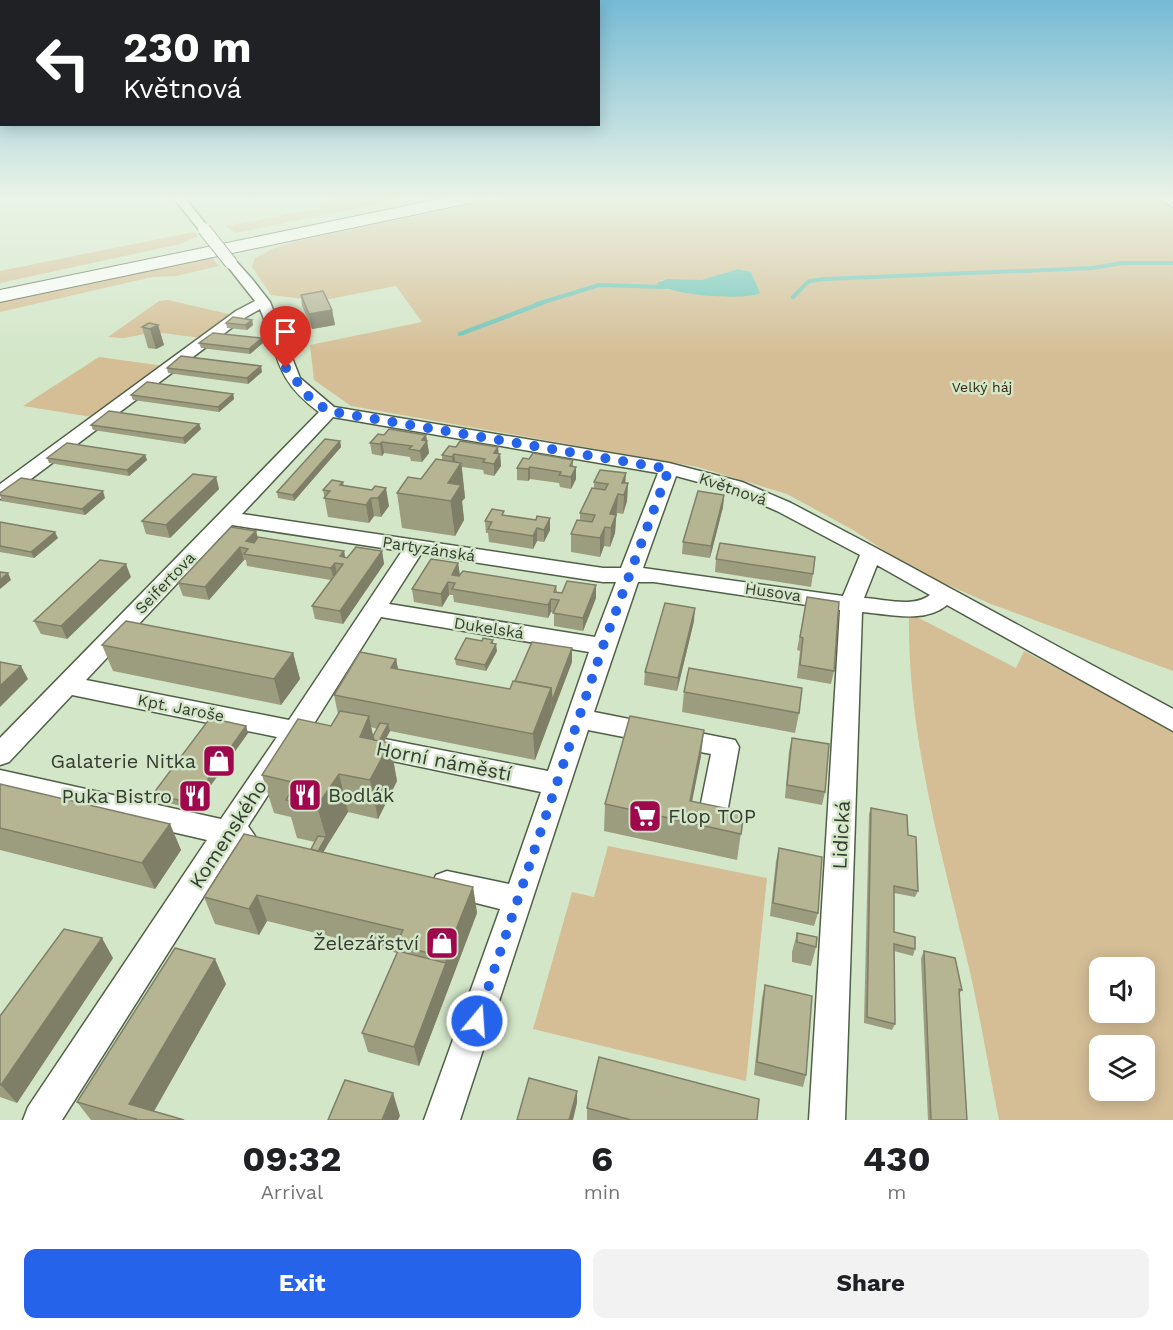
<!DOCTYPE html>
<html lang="en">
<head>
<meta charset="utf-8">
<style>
  :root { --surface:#fff; --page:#f2f2f2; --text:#202124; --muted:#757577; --accent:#2563eb }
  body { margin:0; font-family:"Work Sans",sans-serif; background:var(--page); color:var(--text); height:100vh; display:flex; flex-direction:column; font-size:22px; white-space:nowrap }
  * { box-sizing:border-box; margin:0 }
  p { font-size:20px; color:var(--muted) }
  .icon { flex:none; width:33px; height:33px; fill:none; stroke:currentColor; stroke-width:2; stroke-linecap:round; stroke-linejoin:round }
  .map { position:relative; height:1120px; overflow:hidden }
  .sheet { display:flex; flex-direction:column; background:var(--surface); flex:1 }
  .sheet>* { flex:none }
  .banner { position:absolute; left:0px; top:0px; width:600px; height:126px; box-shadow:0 3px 15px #0003; background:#202124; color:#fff; overflow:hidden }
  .controls { position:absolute; left:1089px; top:957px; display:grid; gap:12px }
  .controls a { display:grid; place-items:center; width:66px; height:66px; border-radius:12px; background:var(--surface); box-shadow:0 3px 15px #0003; font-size:30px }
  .pin { position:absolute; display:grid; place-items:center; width:51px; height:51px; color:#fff; margin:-62px -26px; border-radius:50% 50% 50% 0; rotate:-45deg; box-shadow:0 0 6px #0007 }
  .pin .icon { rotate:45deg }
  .me { position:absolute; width:66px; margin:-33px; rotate:18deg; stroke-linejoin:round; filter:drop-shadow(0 0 4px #0008) }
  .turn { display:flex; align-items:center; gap:21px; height:126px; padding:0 24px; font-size:27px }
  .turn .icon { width:78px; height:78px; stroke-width:2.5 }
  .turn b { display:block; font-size:42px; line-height:51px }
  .eta { display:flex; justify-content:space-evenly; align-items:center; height:102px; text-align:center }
  .eta b { font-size:36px; font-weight:700; line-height:42px }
  .primary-button { display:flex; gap:12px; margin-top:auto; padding:12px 24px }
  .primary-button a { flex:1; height:69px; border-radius:12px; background:var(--accent); color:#fff; font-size:24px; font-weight:700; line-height:69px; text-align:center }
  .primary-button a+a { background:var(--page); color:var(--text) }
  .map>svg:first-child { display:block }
  .green { fill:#d5be96; fill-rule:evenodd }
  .water { fill:#6ac3b9 }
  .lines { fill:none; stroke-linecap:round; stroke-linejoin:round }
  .stream-far1 { stroke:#6ac3b9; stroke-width:4 }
  .stream { stroke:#6ac3b9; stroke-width:4.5 }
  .minor-casing { stroke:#506047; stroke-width:3 }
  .major-casing { stroke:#506047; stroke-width:3 }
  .highway-casing { stroke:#506047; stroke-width:2 }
  .minor { fill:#fff; fill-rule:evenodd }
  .major { fill:#fff; fill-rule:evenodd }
  .highway { fill:#fff; fill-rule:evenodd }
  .minor-bridge-casing { stroke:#506047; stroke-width:14; stroke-linecap:butt }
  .minor-bridge { stroke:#fff; stroke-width:12 }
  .wall { fill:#9c9c7f; fill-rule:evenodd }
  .shaded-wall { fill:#7f7f68 }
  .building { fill:#b5b594; stroke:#7f7f68; stroke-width:1.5 }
  .route { stroke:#2563eb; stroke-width:10; stroke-dasharray:0 18 }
  .labels { text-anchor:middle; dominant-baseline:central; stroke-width:5; stroke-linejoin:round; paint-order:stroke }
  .far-park-label { font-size:14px; fill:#36280c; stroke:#d3e6c8 }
  .street-label { font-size:16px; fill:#343c30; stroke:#d3e6c8 }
  .near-poi-label { font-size:20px; fill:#343c30; stroke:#d3e6c8; text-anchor:end }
  .near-street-label { font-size:20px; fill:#343c30; stroke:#d3e6c8 }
</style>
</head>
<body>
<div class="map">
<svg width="1173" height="1120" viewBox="0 0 1173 1120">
  <rect width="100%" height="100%" fill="#d3e6c8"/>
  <g class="green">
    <path d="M339 197H414L235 233 226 226 316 209Z"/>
    <path d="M507 197H1153L1173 209V671L991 604 914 570 853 530 787 494 698 467 351 406 314 380 310 345 422 322 396 286 319 301 271 295 252 267 255 258 276 247 305 239ZM738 269 745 270 695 293 663 289 661 280H701Z"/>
    <path d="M194 232 198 236 180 244 0 283V271Z"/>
    <path d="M209 254 219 266 176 276 152 277 0 312V301Z"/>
    <path d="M168 300 233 315 201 338 155 332 124 338 108 337 159 301Z"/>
    <path d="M99 357 164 366 92 417 23 406Z"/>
    <path d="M909 613 1016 668 1024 651 1173 730V1120H999C989 1071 981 1021 970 972 942 853 907 736 909 613ZM1100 968H1144V1012H1100ZM1100 1046H1144V1090H1100Z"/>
    <path d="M608 846 767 878 746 1081 533 1029 572 892 594 897Z"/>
  </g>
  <path class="water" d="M738 269 751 272 760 293C746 301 666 295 657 283L667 279 701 280Z"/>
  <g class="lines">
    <g class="stream-far1">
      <path d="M793 297 809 281 825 279 1092 268 1123 263H1173"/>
      <path d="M537 304 599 285 666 287"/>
    </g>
    <path class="stream" d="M460 334 542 303"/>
    <defs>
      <g id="minor">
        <path d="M173 197H184L208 227V231H200Z"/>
        <path d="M231 259 235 260 252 279 270 302 300 378 334 407 669 463 742 482 791 503 878 549 1173 709V731L947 605C924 624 889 614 862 612L845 1120H809L840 610 654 582H638L594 712 735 740 739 747 727 813 723 821 713 825 703 821 699 813 711 754 588 730 460 1120H424L500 909 436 893 432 884 436 875 447 871 509 884 541 792 364 755 355 752 351 745 355 738 364 735 548 771 589 652 381 617 313 725 320 733 316 740 302 742 248 826 255 836 251 845 241 848 235 847 62 1120H23L28 1107 207 840 0 792V770L221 819 277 737 72 695 9 762 0 765V738L319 412C273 378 280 356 260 309L246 317 7 497 0 499V484L236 311 255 301 225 263ZM333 417 658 473 621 568H603L242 514ZM676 476 728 490 777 511 860 555 843 596 643 568ZM232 525 402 551 289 720 86 680ZM421 554 603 582H616L595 637 389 604ZM877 565 930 595C914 608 884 599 864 598Z"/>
      </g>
      <path id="major" d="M1157 197H1173V207Z"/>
      <path id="highway" d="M449 197H482L474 202 0 302V290Z"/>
    </defs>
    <use href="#minor" class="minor-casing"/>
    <use href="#major" class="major-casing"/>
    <use href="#highway" class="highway-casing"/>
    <use href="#minor" class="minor"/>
    <use href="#major" class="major"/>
    <use href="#highway" class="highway"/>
    <defs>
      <path id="minor-bridge" d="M204 229 231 263"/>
    </defs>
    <use href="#minor-bridge" class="minor-bridge-casing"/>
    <use href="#minor-bridge" class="minor-bridge"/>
  </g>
  <g class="wall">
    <path d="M301 295 332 310 335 325 312 329 302 306Z"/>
    <path d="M252 320 253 325 247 330 227 328 226 323Z"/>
    <path d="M158 325 164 345 156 349 148 348 142 327Z"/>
    <path d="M262 338 263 343 250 354 201 348 199 343Z"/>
    <path d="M167 368 262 372 248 384 168 373Z"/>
    <path d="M233 394 234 399 219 412 133 400 131 395Z"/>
    <path d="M199 424 201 429 185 444 93 430 91 425Z"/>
    <path d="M384 435H426L429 453 422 462 411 461 410 457 384 453 382 456 372 454 370 443Z"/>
    <path d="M340 441 341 447 294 501 278 498 277 492Z"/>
    <path d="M449 446 500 454 501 466 494 476 484 474 483 470 462 467 465 498 462 501 464 520 455 536 402 528 397 493 421 479 442 460V455Z"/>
    <path d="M145 455 147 460 129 476 49 463 47 458Z"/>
    <path d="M573 460V466L576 467V479L571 489 560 487 559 483 530 479 528 481 517 480V468Z"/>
    <path d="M216 477 219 489 170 538 146 534 142 521Z"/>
    <path d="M343 482 344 485 372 490 389 506 381 517 374 516 369 523 328 517 323 490Z"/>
    <path d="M594 482 628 483 627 501 623 514 617 513 616 517 615 533 610 547 604 546 600 557 571 552V534L580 520V513L594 488Z"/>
    <path d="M0 493 105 498 85 515 1 501Z"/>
    <path d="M724 495 723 507 710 558 682 554 683 542Z"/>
    <path d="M504 515 536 520 550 518V530L544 542 537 541 533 549 489 542 488 533H486L485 521Z"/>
    <path d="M0 522 58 538 34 558 0 552Z"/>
    <path d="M256 531 258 538 344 551 345 557 347 558 382 551 384 564 343 624 315 619 312 606 331 580 247 566 246 560H244L209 600 183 596 178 583Z"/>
    <path d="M716 559 813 574 811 587 715 572Z"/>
    <path d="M458 563 460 576 556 586 557 592 596 598 583 631 554 626V612H551L548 618 454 602 453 595H449L442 607 414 602 412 589Z"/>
    <path d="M131 577 67 639 41 634 34 621Z"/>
    <path d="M807 597 834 671 831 684 797 678 800 651 797 650Z"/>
    <path d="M694 621 677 691 644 685 645 672Z"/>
    <path d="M493 640V643L497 651 486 671 456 665 455 659 482 641Z"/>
    <path d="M102 645 293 653 300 679 281 705 113 671Z"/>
    <path d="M396 659 398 669 510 689 515 681 572 662 535 760 390 731 384 742 390 743 397 781 378 819 348 812 323 852 473 887 477 913 419 1066 368 1052 362 1033 397 953 267 921 259 935 215 924 204 897 311 849 315 842 297 838 291 817 274 813 262 775 331 726 338 714 334 695ZM371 727 377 729 373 736Z"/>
    <path d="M684 692 799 713 795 733 682 712Z"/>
    <path d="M246 726 248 733 194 809 156 800 153 794Z"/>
    <path d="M792 738 825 792 822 805 785 798 789 751Z"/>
    <path d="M701 756 692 801 744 812 737 860 604 831 605 804Z"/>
    <path d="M0 784 170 824 181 850 155 889 0 850Z"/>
    <path d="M871 808 908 835 918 891 915 897 894 893V932L915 949 913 956 894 951 895 1024 892 1030 864 1023 869 814Z"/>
    <path d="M779 848 818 913 814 926 770 916 776 861Z"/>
    <path d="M797 933 816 947 811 966 792 962V952Z"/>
    <path d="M924 951 962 990 959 994 967 1120H928L921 958Z"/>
    <path d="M113 958 17 1103 0 1097V1016Z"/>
    <path d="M226 984 154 1111 184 1120H91L77 1102Z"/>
    <path d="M765 985 806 1075 803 1087 754 1075 762 998Z"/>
    <path d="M587 1108 757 1120H587Z"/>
  </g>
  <g class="shaded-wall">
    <path d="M332 310 335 325 312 329 309 314Z"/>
    <path d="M252 320 253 325 247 330 245 325Z"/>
    <path d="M158 325 164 345 156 349 150 329Z"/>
    <path d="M262 338 263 343 250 354 249 349Z"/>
    <path d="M261 366 262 372 248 384 247 378Z"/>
    <path d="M233 394 234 399 219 412 218 407Z"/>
    <path d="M199 424 201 429 185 444 183 438Z"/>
    <path d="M426 435 429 453 422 462 420 451 422 440Z"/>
    <path d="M340 441 341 447 294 501 293 495Z"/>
    <path d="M382 442 384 453 382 456 380 444Z"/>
    <path d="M498 447 499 456 500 454 501 466 494 476V453Z"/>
    <path d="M454 454 456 466 453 468 452 457Z"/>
    <path d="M145 455 147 460 129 476 127 470Z"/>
    <path d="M461 463 465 498 462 501 464 520 455 536 448 483Z"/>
    <path d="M530 467V479L528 481V469Z"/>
    <path d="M576 467V479L571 489V477Z"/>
    <path d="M626 473 625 490 628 483 627 501 623 514 624 495 622 483Z"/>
    <path d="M216 477 219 489 170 538 166 525Z"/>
    <path d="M386 488 389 506 381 517 378 498Z"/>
    <path d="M103 491 105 498 85 515 82 509Z"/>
    <path d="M618 494 615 533 610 547 611 528 610 514Z"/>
    <path d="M724 495 723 507 710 558 711 546Z"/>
    <path d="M371 498 374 516 369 523 366 505Z"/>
    <path d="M550 518V530L544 542V530Z"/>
    <path d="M605 527 604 546 600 557V538Z"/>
    <path d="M537 528V541L533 549V536Z"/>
    <path d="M256 531 259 543 246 541Z"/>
    <path d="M55 532 58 538 34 558 31 552Z"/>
    <path d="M240 547 244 560 209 600 205 587Z"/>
    <path d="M344 551 346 564 340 556Z"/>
    <path d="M382 551 384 564 343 624 340 611Z"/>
    <path d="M335 563 337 575 334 581 331 568Z"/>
    <path d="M458 563 460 576 452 575Z"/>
    <path d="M126 564 131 577 67 639 61 626Z"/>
    <path d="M8 573 11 580 0 589V580Z"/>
    <path d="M448 582 449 595 442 607 441 594Z"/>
    <path d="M596 585V598L583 631V618Z"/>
    <path d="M551 599V612L548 618V605Z"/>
    <path d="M695 608 694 621 677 691 678 678Z"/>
    <path d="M496 644 497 651 486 671 485 665Z"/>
    <path d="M572 648V662L552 714V701Z"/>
    <path d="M293 653 300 679 281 705 274 679Z"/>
    <path d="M396 659 401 685 391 668Z"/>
    <path d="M21 666 28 679 0 707V686Z"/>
    <path d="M551 688 552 714 535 760 533 734Z"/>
    <path d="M369 716 377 755 360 737Z"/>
    <path d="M388 724 390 731 377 755 375 748Z"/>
    <path d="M246 726 248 733 194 809 191 803Z"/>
    <path d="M704 730 701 756 688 822 690 801Z"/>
    <path d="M390 743 397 781 378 819 370 780Z"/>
    <path d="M339 774 348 812 328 844 312 873 310 867 326 837 317 806Z"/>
    <path d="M170 824 181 850 155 889 142 863Z"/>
    <path d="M473 887 477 913 419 1066 414 1047 446 963 445 957Z"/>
    <path d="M257 895 267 921 259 935 249 909Z"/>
    <path d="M102 938 113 958 17 1103 1 1085Z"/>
    <path d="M215 959 226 984 149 1120 129 1104Z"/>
    <path d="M577 1091V1103L573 1120H569Z"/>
    <path d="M393 1093 400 1116 398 1120H382Z"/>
  </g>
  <g class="building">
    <path d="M323 291 332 310 309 314 301 295Z"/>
    <path d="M233 317 252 320 245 325 226 323Z"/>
    <path d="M149 323 158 325 150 329 142 327Z"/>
    <path d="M213 333 262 338 249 349 199 343Z"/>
    <path d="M181 356 261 366 247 378 167 368Z"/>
    <path d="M147 382 233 394 218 407 131 395Z"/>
    <path d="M109 411 199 424 183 438 91 425Z"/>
    <path d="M389 429 426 435 422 440 427 441 420 451 409 449 412 446 382 442 380 444 370 443 378 434 384 435Z"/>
    <path d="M325 439 340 441 293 495 277 492Z"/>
    <path d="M460 441 498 447 494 453 500 454 494 464 483 462 485 459 454 454 452 457 442 455 449 446 456 447Z"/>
    <path d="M67 443 145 455 127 470 47 458Z"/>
    <path d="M533 453 573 460 570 466 576 467 571 477 559 475 561 472 530 467 528 469 517 468 523 458 529 459Z"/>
    <path d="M436 459 461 463 448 483 461 485 451 501 397 493 408 477 421 479Z"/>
    <path d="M600 470 626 473 622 483H628L624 495 618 494 610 514 616 515 611 528 605 527 600 538 571 534 577 520 592 522 595 515 580 513 592 488 605 490 608 484 594 482Z"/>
    <path d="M193 474 216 477 166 525 142 521Z"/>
    <path d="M21 478 103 491 82 509 0 495V493Z"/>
    <path d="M332 480 343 482 340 485 372 490 375 486 386 488 378 498H371L366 505 324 498 330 491 323 490Z"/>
    <path d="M698 491 724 495 711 546 683 542Z"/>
    <path d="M492 509 504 511 502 515 536 520 537 516 550 518 544 530 537 528 533 536 488 529 492 522 485 521Z"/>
    <path d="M0 522 55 532 31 552 0 546Z"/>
    <path d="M231 527 256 531 246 541 254 543 258 537 344 551 340 556 347 558 356 547 382 551 340 611 312 606 343 564 335 563 331 568 244 554 248 549 240 547 205 587 178 583Z"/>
    <path d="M720 543 815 557 813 574 716 559Z"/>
    <path d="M431 559 458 563 452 575 459 576 463 571 556 586 554 592 562 593 567 581 596 585 583 618 553 613 559 600 551 599 548 605 452 589 455 583 448 582 441 594 412 589Z"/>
    <path d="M100 560 126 564 61 626 34 621Z"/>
    <path d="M0 572 8 573 0 580Z"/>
    <path d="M807 597 839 602 834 671 800 665 803 638 800 637Z"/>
    <path d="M665 603 695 608 678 678 645 672Z"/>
    <path d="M126 621 293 653 274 679 102 645Z"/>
    <path d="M466 638 482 641 483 638 493 640 491 643 496 644 485 665 455 659Z"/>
    <path d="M532 642 572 648 552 701 551 688 515 681Z"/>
    <path d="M360 652 396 659 391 668 510 689 513 681 551 688 533 734 334 695Z"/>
    <path d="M0 662 21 666 0 686Z"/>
    <path d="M689 668 802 688 799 713 684 692Z"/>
    <path d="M340 711 369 716 360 737 390 743 370 780 339 774 317 806 286 800 296 783 262 775 298 719 331 726Z"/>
    <path d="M630 716 704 730 690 801 744 812 741 834 605 804Z"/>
    <path d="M210 718 246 726 191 803 153 794Z"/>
    <path d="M380 723 388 724 379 741 374 740 373 736Z"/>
    <path d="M792 738 829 744 825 792 787 785Z"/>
    <path d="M0 784 170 824 142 863 0 828Z"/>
    <path d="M871 808 907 815 908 835 916 837 918 891 894 886V932L915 937V949L894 944 895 1024 867 1017Z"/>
    <path d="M244 834 473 887 445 957 396 945 403 930 257 895 249 909 204 897Z"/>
    <path d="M318 836 326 837 318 851 311 849Z"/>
    <path d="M779 848 822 857 818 913 773 903Z"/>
    <path d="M64 929 102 938 1 1085 0 1084V1016Z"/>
    <path d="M797 933 817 937 816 947 797 942Z"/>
    <path d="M175 948 215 959 129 1104 184 1120H135L136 1119 77 1102Z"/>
    <path d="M398 951 446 963 414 1047 362 1033Z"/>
    <path d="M924 951 955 958 962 990 959 989 967 1120H931Z"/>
    <path d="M765 985 812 996 806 1075 757 1062Z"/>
    <path d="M599 1057 759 1099 757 1120H631L587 1108Z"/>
    <path d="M529 1078 577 1091 569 1120H517Z"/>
    <path d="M345 1080 393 1093 382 1120H328Z"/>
  </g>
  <linearGradient id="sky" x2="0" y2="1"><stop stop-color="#75bad5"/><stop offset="0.56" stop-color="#ebf4e6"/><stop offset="1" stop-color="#ebf4e6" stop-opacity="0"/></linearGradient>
  <rect width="1173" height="354" fill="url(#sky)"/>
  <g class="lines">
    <path class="route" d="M286 368 310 398 328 411 669 469 603 646 477 1021"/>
  </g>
  <defs>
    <symbol id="shop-square" viewBox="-11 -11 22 22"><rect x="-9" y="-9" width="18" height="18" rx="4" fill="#9f084d" stroke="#d3e6c8"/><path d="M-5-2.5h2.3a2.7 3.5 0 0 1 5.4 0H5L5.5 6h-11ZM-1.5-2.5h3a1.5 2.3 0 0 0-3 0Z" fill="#fff"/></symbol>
    <symbol id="restaurant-square" viewBox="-11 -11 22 22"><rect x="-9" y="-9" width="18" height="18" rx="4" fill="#9f084d" stroke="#d3e6c8"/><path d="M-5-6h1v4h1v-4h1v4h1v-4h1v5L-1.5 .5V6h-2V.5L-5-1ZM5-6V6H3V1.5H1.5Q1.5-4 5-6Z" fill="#fff"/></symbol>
    <symbol id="supermarket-square" viewBox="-11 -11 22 22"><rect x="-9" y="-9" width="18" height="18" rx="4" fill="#9f084d" stroke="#d3e6c8"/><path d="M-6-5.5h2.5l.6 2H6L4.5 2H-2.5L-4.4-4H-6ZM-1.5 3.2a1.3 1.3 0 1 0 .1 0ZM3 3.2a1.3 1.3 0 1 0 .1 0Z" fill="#fff"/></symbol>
  </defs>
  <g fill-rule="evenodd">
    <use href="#shop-square" x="200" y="742" width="38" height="38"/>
    <use href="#restaurant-square" x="286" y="776" width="38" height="38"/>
    <use href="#restaurant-square" x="176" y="777" width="38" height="38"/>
    <use href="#supermarket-square" x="626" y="797" width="38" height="38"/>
    <use href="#shop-square" x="423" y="924" width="38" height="38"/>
  </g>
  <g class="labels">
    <g class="far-park-label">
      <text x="982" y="387">Velký háj</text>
    </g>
    <g class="street-label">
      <text transform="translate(733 489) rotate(19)">Květnová</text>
      <text transform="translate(429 549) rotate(9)">Partyzánská</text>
      <text transform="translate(165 583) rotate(-46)">Seifertova</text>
      <text transform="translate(773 592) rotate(8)">Husova</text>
      <text transform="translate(489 628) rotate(9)">Dukelská</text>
      <text transform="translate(181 708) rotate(11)">Kpt. Jaroše</text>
    </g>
    <g class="near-poi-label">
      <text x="196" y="761">Galaterie Nitka</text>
      <text x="328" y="795" text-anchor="start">Bodlák</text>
      <text x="172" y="796">Puka Bistro</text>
      <text x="668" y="816" text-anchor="start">Flop TOP</text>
      <text x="419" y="943">Železářství</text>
    </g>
    <g class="near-street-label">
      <text transform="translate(444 761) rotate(11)">Horní náměstí</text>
      <text transform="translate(228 834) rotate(-57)">Komenského</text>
      <text transform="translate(841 835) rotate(-87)">Lidická</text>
    </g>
  </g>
</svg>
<div class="controls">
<a><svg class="icon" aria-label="sound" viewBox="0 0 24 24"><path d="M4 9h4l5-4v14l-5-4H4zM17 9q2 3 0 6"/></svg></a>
<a><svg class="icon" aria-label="layers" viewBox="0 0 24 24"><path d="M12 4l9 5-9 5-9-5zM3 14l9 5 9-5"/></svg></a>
</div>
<div class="pin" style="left:286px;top:368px;background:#d93025"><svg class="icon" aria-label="arrive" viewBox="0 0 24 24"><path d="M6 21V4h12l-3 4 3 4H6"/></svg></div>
<svg class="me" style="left:477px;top:1021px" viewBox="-20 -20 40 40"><circle r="17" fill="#2563eb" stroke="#fff" stroke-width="3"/><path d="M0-11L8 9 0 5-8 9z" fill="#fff"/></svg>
<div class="banner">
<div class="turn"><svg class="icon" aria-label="left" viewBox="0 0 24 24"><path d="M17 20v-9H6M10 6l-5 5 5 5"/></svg><div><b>230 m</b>Květnová</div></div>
</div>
</div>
<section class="sheet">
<div class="eta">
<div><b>09:32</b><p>Arrival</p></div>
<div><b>6</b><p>min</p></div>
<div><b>430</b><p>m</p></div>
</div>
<div class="primary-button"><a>Exit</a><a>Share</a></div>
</section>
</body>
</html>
